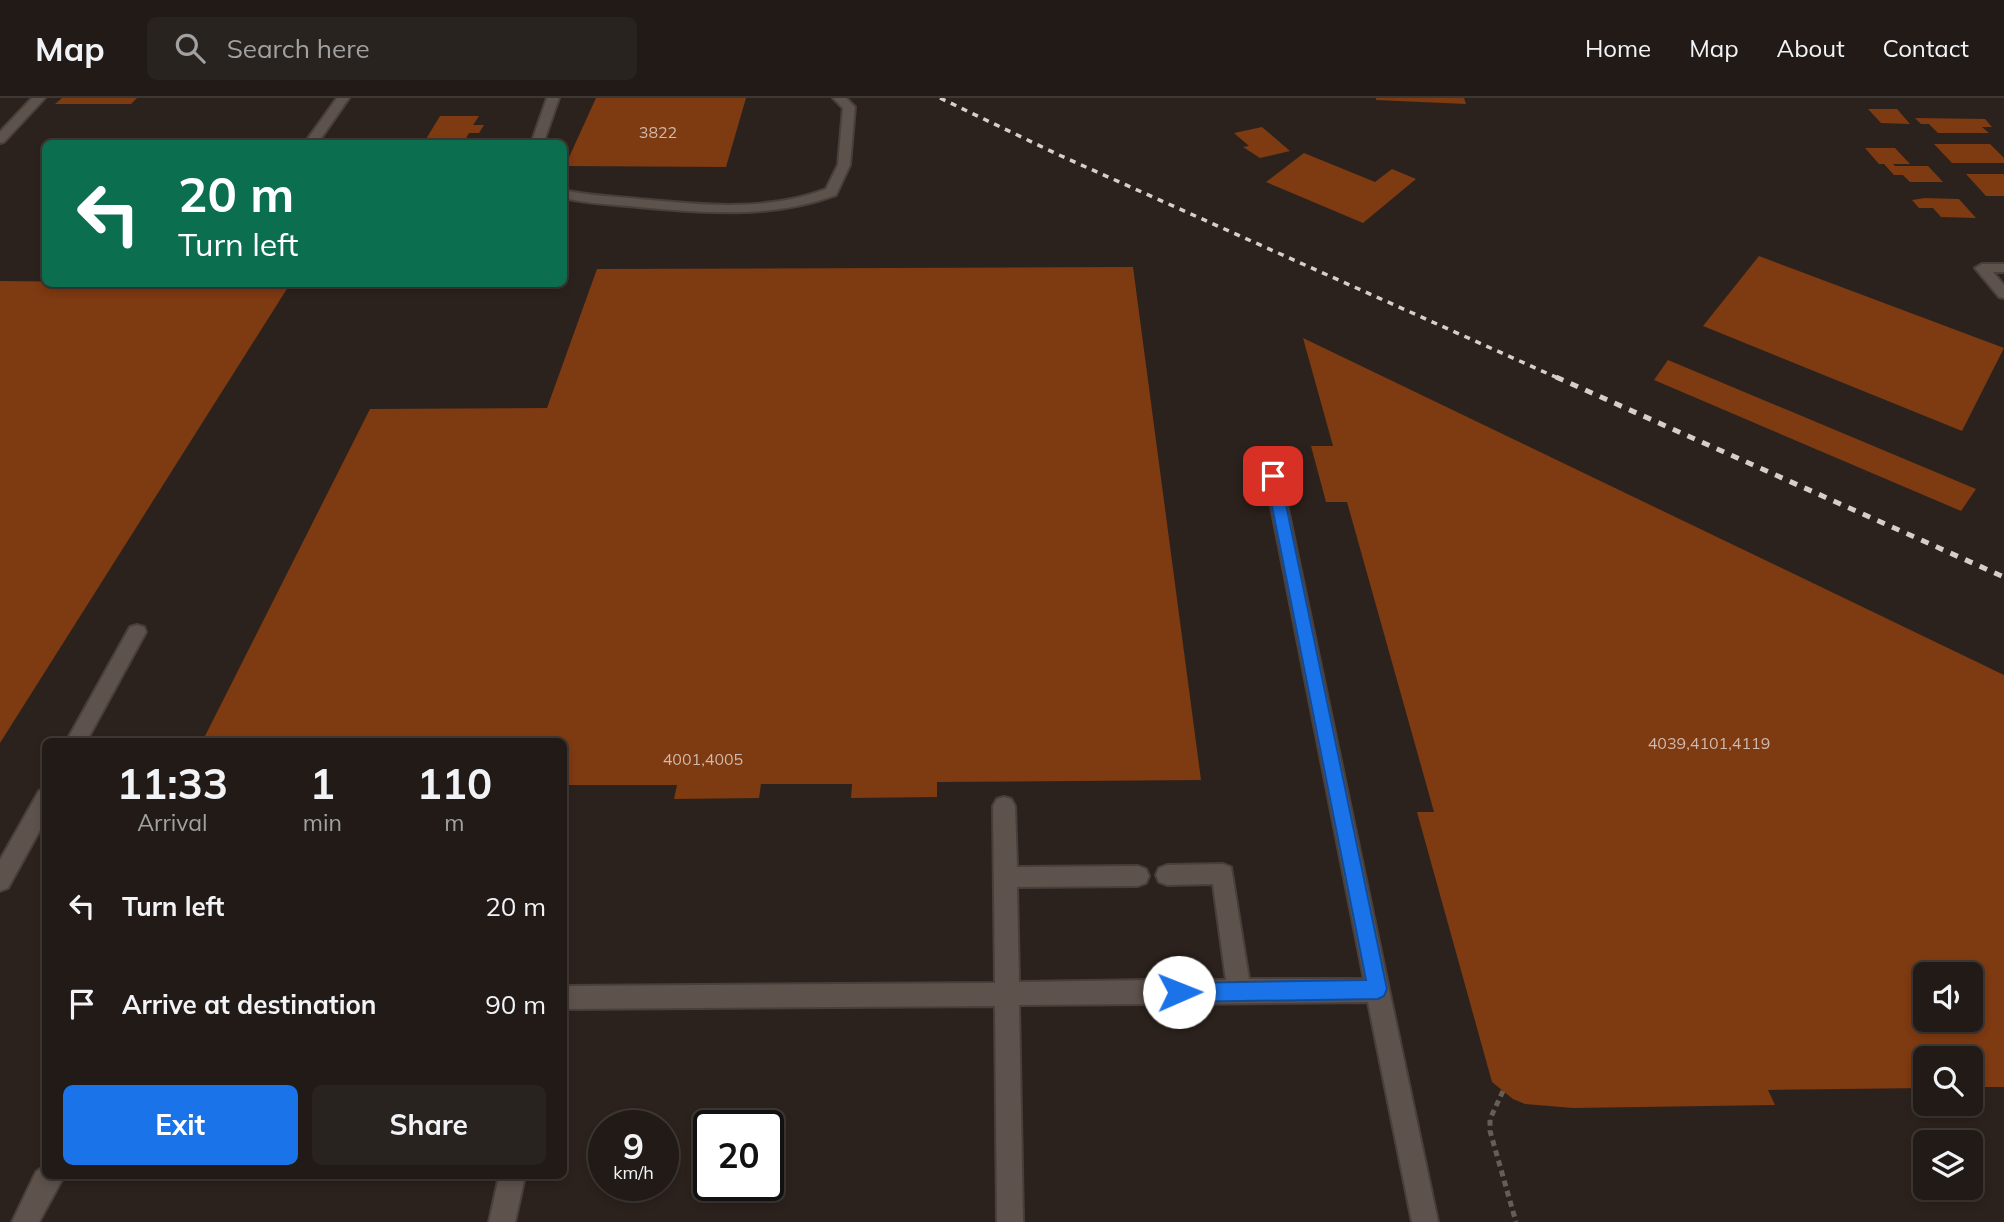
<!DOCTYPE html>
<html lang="en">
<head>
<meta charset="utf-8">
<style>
  :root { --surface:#211a16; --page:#29231f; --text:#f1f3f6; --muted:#a2a1a1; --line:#3e3835; --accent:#1a73e8 }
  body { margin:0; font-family:Mulish,sans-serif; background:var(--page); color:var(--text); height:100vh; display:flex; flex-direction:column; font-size:26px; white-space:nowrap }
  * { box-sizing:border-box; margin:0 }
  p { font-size:23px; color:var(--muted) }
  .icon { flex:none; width:38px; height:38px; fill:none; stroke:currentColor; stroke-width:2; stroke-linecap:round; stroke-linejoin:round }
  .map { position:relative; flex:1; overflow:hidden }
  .side { position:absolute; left:42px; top:640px; width:525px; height:441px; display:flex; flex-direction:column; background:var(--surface); border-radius:10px; box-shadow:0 4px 10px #0003,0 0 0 2px var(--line) }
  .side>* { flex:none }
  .guide { position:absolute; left:42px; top:42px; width:525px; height:147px; border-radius:10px; box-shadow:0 4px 10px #0003,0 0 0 2px var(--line); background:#0b6e4f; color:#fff; overflow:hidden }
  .fabs { position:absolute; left:1913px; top:864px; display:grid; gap:14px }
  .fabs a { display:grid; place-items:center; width:70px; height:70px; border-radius:10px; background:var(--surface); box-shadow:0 4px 10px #0003,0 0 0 2px var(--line); font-size:35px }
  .speed { position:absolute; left:588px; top:1012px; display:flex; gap:14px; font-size:35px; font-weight:700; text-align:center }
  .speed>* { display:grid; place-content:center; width:91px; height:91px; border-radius:50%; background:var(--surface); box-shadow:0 4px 10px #0003,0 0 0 2px var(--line); line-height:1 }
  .speed small { font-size:18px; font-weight:400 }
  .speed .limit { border:4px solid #111; border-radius:10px; background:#fff; color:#111 }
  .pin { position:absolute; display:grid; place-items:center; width:60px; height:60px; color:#fff; margin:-30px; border-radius:14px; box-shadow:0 4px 10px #0006 }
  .me { position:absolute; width:77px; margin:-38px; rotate:89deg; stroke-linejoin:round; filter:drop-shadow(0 0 5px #0008) }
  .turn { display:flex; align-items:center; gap:24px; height:147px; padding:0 21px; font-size:32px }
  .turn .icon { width:91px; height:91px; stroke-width:2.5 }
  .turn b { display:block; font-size:49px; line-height:60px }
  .eta { display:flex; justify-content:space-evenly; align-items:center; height:119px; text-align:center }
  .eta b { font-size:42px; font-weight:700; line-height:49px }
  .button { display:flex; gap:14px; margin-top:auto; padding:14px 21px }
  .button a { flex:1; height:80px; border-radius:10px; background:var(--accent); color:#fff; font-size:28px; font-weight:700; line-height:80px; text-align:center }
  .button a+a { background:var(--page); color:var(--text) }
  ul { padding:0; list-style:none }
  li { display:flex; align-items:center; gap:21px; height:98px; padding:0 21px }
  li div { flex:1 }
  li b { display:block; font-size:26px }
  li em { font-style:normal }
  header { display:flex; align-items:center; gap:42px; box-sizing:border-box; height:98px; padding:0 35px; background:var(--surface); border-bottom:2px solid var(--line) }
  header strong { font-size:33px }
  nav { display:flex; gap:38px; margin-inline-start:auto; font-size:24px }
  .search { width:490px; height:63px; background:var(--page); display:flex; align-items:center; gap:18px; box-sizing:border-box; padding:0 24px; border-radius:10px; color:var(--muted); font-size:26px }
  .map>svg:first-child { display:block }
  .building { fill:#7e3a11; fill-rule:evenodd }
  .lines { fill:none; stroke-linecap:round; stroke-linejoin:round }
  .lane-casing { stroke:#483f3b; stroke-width:4 }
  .path { stroke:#665c58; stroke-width:5; stroke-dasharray:6 4.5; stroke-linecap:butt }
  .lane { fill:#5e524c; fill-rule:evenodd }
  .rail-far1 { stroke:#d6cecb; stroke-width:3.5; stroke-dasharray:6 6; stroke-linecap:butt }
  .rail { stroke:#d6cecb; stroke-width:5; stroke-dasharray:8 8; stroke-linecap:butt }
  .route { fill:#1a73e8; stroke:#114b97; stroke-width:2 }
  .labels { text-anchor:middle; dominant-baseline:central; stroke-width:7; stroke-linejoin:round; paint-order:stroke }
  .number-label { font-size:16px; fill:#d0b9ac }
</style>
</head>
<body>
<header>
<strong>Map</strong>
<div class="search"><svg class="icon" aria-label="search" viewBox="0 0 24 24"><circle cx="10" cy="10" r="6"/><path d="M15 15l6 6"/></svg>Search here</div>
<nav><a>Home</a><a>Map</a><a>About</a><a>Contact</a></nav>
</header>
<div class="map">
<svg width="2004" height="1124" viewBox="0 0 2004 1124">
  <rect width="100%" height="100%" fill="#2c221d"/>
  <g class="building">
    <path d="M62 0H137L131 6H55Z"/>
    <path d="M596 0H746L726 69 565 68Z"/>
    <path d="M1376 0H1464L1466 6 1376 2Z"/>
    <path d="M1868 11H1897L1910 26 1881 25Z"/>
    <path d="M440 18H479L473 27H484L479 35H469L463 46H423Z"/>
    <path d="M1915 20 1985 21 1992 29H1982L1989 35H1938L1929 26H1921Z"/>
    <path d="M1262 29 1290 53 1260 60 1243 49 1249 48 1234 35Z"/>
    <path d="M1934 46H1990L2004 60V65H1952Z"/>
    <path d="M1865 50H1895L1910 66H1893L1895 68H1928L1943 84H1910L1903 77H1894L1884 66H1879Z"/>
    <path d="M1304 55 1375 84 1392 71 1416 81 1363 125 1266 84Z"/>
    <path d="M1966 76H2004V98H1986Z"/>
    <path d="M1925 100 1959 101 1976 120 1941 119 1933 110H1919L1912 102Z"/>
    <path d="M1759 158 2004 250 1962 333 1703 228Z"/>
    <path d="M1133 169 1201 682 937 684V699L851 700 852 686H761L759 700 674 701 677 687H564V644H202L370 311 547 310 597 171Z"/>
    <path d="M0 183 290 186 0 645Z"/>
    <path d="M1303 240 2004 577V989H1970V961H1925V990L1768 992 1775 1007 1573 1010 1525 1006 1513 1001 1492 984 1417 714H1434L1347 404H1326L1311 348H1333ZM1925 877H1970V922H1925Z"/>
    <path d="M1668 262 1976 391 1961 413 1654 282Z"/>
  </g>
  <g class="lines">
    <defs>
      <g id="lane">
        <path d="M32 0H45L4 44 0 45V34Z"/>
        <path d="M337 0H349L317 46H304Z"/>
        <path d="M547 0H559L543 46H531Z"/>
        <path d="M833 0H846L855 9 850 67 836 97C771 121 706 115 638 109 613 106 588 106 564 100V92C589 98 614 98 639 101 702 107 765 114 826 91L838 67 843 10Z"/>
        <path d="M1982 166H2004V174H1993L2004 187V200L1999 199 1975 170Z"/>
        <path d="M1273 372 1281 378 1438 1124H1412L1368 904 1179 906 1171 902 1167 894 1171 886 1179 882H1226L1213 786 1167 787 1159 784 1156 777 1159 770 1167 767 1223 766 1231 769 1249 881H1364L1265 378Z"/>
        <path d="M137 527 144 529 146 534 86 644H66L130 529Z"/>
        <path d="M46 691V721L8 790 0 793V762L39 693Z"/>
        <path d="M1004 699 1011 701 1015 708 1017 769 1138 768 1146 771 1149 778 1146 785 1138 788 1017 789 1019 884 1151 882 1159 886 1163 894 1159 902 1151 906 1019 907 1023 1124H997L995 908 564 911V888L995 885 993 708 997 701Z"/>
        <path d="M46 1067V1078H64L39 1124H12L36 1074Z"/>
        <path d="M499 1078H525L515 1124H489Z"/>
      </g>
    </defs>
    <use href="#lane" class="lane-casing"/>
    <path class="path" d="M1503 993 1490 1021V1033L1516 1124"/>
    <use href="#lane" class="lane"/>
    <path class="rail-far1" d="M940 0 1059 57 1560 281"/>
    <path class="rail" d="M1556 279 2004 479"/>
  </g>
  <path class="route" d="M1273 373 1280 378 1387 891 1384 898 1378 901 1179 904 1172 901 1170 894 1172 887 1179 885 1366 882 1266 378Z"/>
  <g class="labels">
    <g class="number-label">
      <text x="658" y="34">3822</text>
      <text x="1709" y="645">4039,4101,4119</text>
      <text x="703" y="661">4001,4005</text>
    </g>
  </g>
</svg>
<div class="fabs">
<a><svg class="icon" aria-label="sound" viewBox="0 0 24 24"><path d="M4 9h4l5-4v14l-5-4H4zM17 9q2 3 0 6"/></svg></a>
<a><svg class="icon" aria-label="search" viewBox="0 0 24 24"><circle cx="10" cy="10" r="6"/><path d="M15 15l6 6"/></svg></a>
<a><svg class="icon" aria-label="layers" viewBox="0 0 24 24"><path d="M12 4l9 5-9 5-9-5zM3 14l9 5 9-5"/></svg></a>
</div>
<div class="speed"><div>9<small>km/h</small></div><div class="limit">20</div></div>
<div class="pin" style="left:1273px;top:378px;background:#d93025"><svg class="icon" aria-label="arrive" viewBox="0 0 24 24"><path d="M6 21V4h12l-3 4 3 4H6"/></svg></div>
<svg class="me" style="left:1179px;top:894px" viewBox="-20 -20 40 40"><circle r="19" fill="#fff"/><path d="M0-13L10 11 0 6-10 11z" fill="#1a73e8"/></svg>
<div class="guide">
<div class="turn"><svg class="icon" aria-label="left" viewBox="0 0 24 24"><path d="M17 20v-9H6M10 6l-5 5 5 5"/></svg><div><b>20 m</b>Turn left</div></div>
</div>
<section class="side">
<div class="eta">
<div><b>11:33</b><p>Arrival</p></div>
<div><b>1</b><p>min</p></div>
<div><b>110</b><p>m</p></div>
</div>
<ul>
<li><svg class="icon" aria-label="left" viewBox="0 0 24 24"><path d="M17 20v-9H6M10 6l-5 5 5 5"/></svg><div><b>Turn left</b></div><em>20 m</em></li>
<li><svg class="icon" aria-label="arrive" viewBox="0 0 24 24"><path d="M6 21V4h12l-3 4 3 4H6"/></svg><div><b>Arrive at destination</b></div><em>90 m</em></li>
</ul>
<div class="button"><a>Exit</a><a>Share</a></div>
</section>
</div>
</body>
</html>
